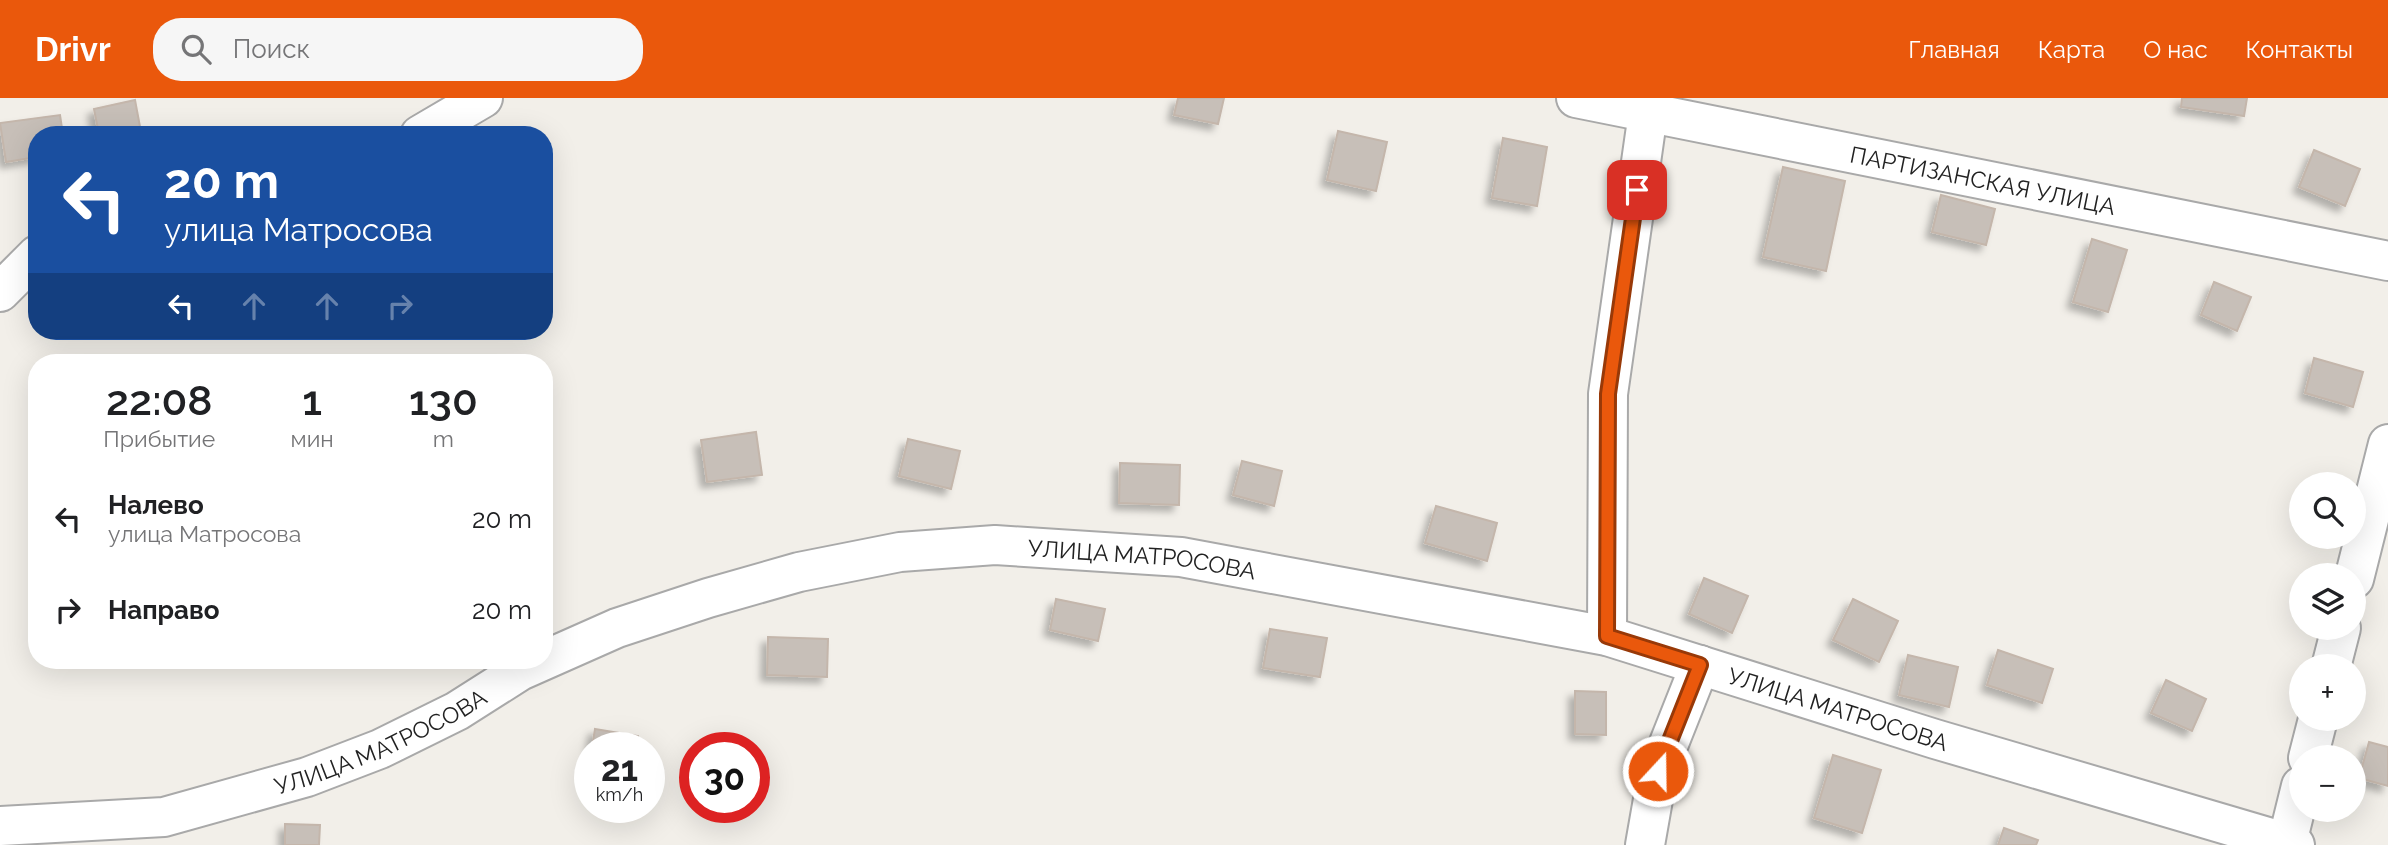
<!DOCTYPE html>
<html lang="ru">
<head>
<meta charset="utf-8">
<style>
  :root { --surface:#fff; --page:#f6f6f6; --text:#202124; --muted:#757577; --accent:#ea580c }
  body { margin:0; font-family:Raleway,sans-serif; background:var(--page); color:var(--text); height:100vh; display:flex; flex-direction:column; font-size:26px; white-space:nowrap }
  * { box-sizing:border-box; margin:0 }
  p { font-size:23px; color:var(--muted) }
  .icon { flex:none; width:38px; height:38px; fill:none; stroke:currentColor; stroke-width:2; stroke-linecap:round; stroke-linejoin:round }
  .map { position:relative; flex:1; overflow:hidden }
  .details { position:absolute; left:28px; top:256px; width:525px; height:315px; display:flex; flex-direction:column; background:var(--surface); border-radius:28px; box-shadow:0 7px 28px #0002 }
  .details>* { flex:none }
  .hud { position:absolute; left:28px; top:28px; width:525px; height:214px; border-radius:28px; box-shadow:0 7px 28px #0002; background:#1a4fa0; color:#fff; overflow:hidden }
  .buttons { position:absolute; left:2289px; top:374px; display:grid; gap:14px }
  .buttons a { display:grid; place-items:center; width:77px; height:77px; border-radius:50%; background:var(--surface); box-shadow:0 7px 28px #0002; font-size:35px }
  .speed { position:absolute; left:574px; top:634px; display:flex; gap:14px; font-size:35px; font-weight:700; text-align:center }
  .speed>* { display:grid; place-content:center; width:91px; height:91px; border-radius:50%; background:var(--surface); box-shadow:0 7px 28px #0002; line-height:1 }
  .speed small { font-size:18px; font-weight:400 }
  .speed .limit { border:10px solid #d22; background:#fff; color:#111 }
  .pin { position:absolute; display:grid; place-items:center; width:60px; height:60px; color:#fff; margin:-30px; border-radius:14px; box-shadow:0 4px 10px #0006 }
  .me { position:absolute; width:77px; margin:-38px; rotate:21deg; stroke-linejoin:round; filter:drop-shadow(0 0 5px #0008) }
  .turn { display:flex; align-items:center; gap:24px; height:147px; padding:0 21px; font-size:32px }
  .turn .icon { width:91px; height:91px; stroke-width:2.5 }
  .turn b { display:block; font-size:49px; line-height:60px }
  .lanes { display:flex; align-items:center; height:66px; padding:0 21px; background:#0003; justify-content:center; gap:35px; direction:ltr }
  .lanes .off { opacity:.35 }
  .eta { display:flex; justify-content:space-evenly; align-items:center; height:119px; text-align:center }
  .eta b { font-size:42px; font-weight:600; line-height:49px }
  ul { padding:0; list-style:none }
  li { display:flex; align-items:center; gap:21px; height:91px; padding:0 21px }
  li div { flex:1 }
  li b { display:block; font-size:26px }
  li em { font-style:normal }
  header { display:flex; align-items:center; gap:42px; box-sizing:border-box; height:98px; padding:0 35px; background:var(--accent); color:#fff }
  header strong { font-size:33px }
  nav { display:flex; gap:38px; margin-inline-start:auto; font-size:24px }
  .search { width:490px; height:63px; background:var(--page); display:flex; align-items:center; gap:18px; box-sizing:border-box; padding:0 24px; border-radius:28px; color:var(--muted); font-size:26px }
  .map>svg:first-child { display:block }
  .building { fill:#c7bfb8; stroke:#c4b6ab; stroke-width:2; filter:url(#shadow) }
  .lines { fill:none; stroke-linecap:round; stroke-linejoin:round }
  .minor-casing { stroke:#a9a9a9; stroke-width:42 }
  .minor { stroke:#fff; stroke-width:38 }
  .route-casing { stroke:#983908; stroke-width:18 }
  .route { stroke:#ea580c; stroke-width:12 }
  .labels { text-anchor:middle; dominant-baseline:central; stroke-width:7; stroke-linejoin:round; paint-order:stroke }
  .street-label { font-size:23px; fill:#222; stroke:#fff }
</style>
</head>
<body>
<header>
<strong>Drivr</strong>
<div class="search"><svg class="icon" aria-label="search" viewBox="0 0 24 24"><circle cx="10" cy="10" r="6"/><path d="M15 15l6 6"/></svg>Поиск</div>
<nav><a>Главная</a><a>Карта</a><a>О нас</a><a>Контакты</a></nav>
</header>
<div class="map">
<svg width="2388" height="747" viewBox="0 0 2388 747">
  <defs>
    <filter id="shadow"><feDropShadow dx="-6" dy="6" stdDeviation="3.5" flood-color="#0004"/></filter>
  </defs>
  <rect width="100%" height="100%" fill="#f2efe9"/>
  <g class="building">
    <path d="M1178 0H1224L1218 26 1174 17Z"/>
    <path d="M2182 0H2247L2244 18 2181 9Z"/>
    <path d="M135 2 141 34 130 37H99L94 11Z"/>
    <path d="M60 17 63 37H37V59L6 64 0 25Z"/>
    <path d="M1338 33 1387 44 1376 93 1327 82Z"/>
    <path d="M1503 40 1547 49 1537 108 1492 100Z"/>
    <path d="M2314 52 2360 71 2345 108 2299 89Z"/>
    <path d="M1783 69 1845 83 1826 173 1763 159Z"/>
    <path d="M1941 97 1995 111 1986 147 1932 134Z"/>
    <path d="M2092 141 2127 152 2108 214 2073 204Z"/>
    <path d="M2214 184 2251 199 2237 233 2201 217Z"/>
    <path d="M2314 260 2363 274 2353 309 2305 295Z"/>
    <path d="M756 334 762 377 707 384 701 342Z"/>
    <path d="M908 341 960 353 951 391 899 378Z"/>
    <path d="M1242 363 1282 373 1274 408 1233 397Z"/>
    <path d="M1120 365 1180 367 1179 407 1119 405Z"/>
    <path d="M1436 408 1497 425 1487 463 1425 445Z"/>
    <path d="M1704 480 1748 498 1732 535 1689 516Z"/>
    <path d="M1056 501 1105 511 1098 543 1050 532Z"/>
    <path d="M1853 501 1898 523 1879 564 1833 542Z"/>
    <path d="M1270 531 1327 540 1320 579 1263 570Z"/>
    <path d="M768 539 828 541 827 579 767 577Z"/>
    <path d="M1998 552 2053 571 2042 605 1987 587Z"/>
    <path d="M1908 557 1958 569 1949 609 1899 597Z"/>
    <path d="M2166 582 2206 601 2192 633 2151 615Z"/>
    <path d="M1575 593 1606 594V637L1575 636Z"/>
    <path d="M595 631 638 638 637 649H592Z"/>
    <path d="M2369 644 2388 649V688L2359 680Z"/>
    <path d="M1833 657 1881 672 1862 735 1814 720Z"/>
    <path d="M285 726 320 727 319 747H285Z"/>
    <path d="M2004 730 2038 742 2036 747H1998Z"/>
  </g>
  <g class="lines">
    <defs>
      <g id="minor">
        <path id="s1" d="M1576 0 2388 163"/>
        <path d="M420 37 483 0"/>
        <path d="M0 194 37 157"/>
        <path d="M2354 481 2388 346"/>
        <path d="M1607 538 1608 296 1648 15"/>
        <path d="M2331 569 2341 530"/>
        <path d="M2308 660 2318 621"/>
        <path id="s2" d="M0 728 164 719 307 679 380 651 457 613 520 573 617 530 708 500 799 474 900 454 995 447 1181 459 1607 538 1935 641 2295 747"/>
        <path d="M2287 745 2301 688"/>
        <path d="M1645 747 1658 673 1700 567"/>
      </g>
    </defs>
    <use href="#minor" class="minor-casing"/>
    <use href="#minor" class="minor"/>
  </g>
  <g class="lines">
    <defs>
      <path id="route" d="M1637 92 1608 296 1607 538 1700 567 1658 673"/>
    </defs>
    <use href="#route" class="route-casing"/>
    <use href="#route" class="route"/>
  </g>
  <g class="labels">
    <g class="street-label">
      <text stroke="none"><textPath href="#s1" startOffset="415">ПАРТИЗАНСКАЯ УЛИЦА</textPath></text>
      <text stroke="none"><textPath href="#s2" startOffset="1194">УЛИЦА МАТРОСОВА</textPath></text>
      <text stroke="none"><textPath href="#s2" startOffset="1908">УЛИЦА МАТРОСОВА</textPath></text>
      <text stroke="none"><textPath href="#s2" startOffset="394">УЛИЦА МАТРОСОВА</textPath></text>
    </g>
  </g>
</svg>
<div class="buttons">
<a><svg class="icon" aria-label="search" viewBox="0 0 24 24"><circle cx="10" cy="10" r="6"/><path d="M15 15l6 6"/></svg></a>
<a><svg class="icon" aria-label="layers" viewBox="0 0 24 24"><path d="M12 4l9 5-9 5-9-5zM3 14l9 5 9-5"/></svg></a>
<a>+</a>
<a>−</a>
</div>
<div class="speed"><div>21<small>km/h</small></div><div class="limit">30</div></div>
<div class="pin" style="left:1637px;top:92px;background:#d93025"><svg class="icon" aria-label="arrive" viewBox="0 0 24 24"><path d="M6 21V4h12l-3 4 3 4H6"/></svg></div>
<svg class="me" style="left:1658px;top:673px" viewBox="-20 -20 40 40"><circle r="17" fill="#ea580c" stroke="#fff" stroke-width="3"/><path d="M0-11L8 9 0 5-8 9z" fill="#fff"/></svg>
<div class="hud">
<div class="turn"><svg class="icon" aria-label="left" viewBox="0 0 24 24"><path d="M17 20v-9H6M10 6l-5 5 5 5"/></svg><div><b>20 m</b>улица Матросова</div></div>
<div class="lanes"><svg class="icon" aria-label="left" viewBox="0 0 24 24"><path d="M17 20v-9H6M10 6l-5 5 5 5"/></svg><svg class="icon off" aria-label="ahead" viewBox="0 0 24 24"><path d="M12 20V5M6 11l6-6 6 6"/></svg><svg class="icon off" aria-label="ahead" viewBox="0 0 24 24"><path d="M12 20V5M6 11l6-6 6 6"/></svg><svg class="icon off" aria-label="right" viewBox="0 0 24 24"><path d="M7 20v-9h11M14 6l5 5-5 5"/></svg></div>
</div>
<section class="details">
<div class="eta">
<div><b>22:08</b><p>Прибытие</p></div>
<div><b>1</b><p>мин</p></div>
<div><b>130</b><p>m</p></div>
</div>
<ul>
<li><svg class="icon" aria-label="left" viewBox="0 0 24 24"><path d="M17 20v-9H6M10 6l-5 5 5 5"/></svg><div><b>Налево</b><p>улица Матросова</p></div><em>20 m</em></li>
<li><svg class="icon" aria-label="right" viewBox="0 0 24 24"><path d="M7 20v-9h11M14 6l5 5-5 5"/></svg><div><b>Направо</b></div><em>20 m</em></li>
</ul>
</section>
</div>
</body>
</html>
